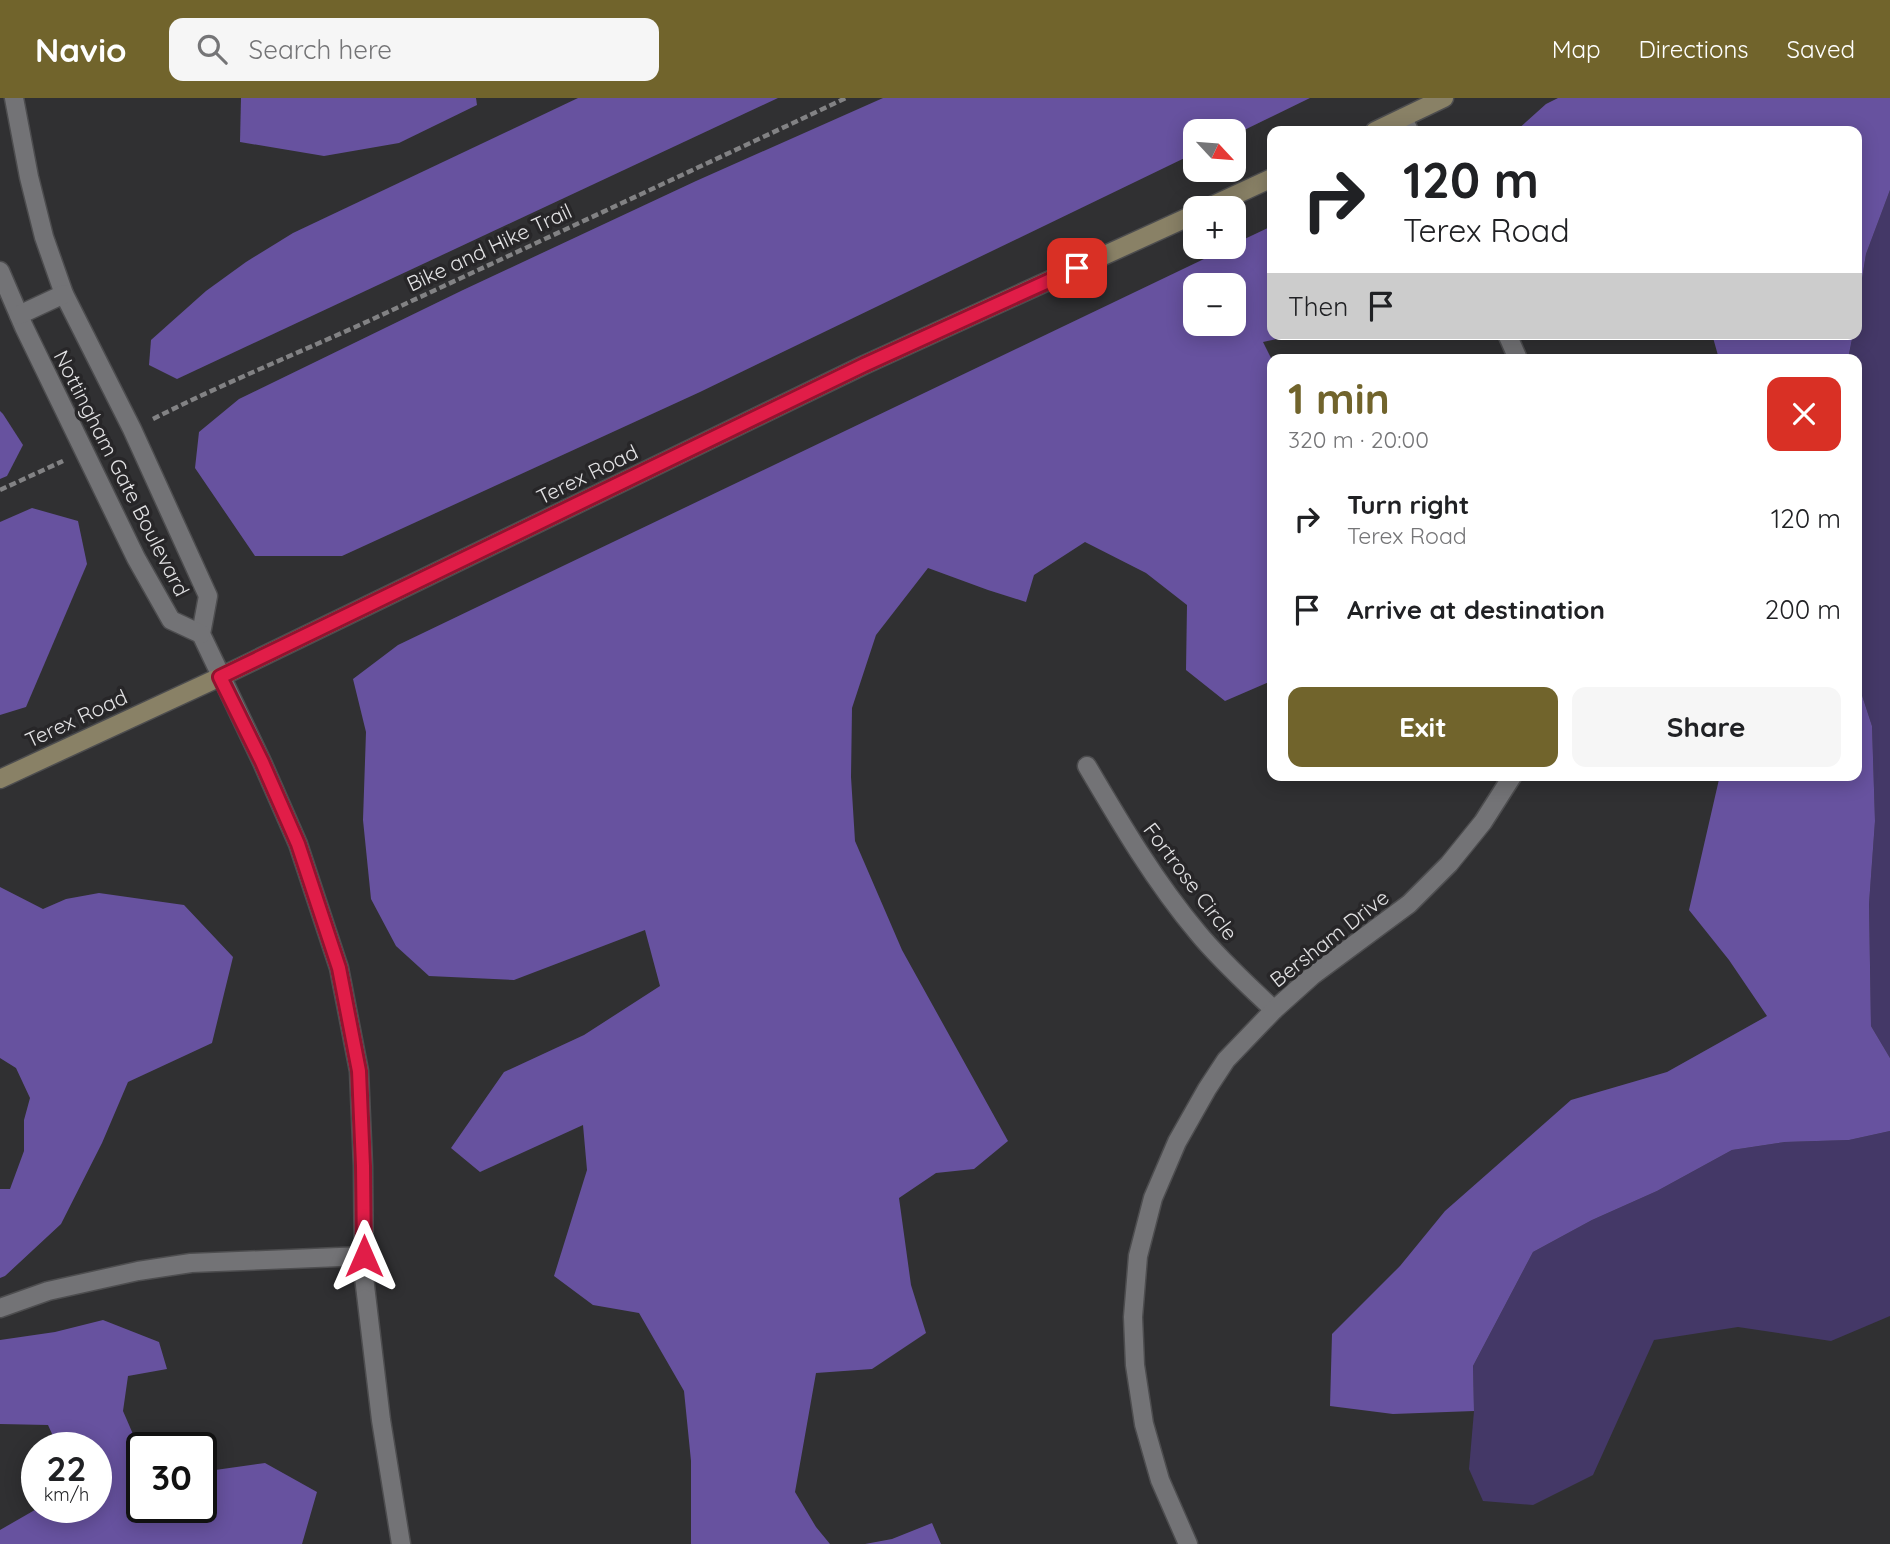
<!DOCTYPE html>
<html lang="en">
<head>
<meta charset="utf-8">
<style>
  :root { --surface:#fff; --page:#f6f6f6; --text:#202124; --muted:#757577; --accent:#71642c }
  body { margin:0; font-family:Quicksand,sans-serif; background:var(--page); color:var(--text); height:100vh; display:flex; flex-direction:column; font-size:26px; white-space:nowrap }
  * { box-sizing:border-box; margin:0 }
  p { font-size:23px; color:var(--muted) }
  .icon { flex:none; width:38px; height:38px; fill:none; stroke:currentColor; stroke-width:2; stroke-linecap:round; stroke-linejoin:round }
  .map { position:relative; flex:1; overflow:hidden }
  .panel { position:absolute; left:1267px; top:256px; width:595px; height:427px; display:flex; flex-direction:column; background:var(--surface); border-radius:14px; box-shadow:0 4px 18px #0003 }
  .panel>* { flex:none }
  .hud { position:absolute; left:1267px; top:28px; width:595px; height:214px; border-radius:14px; box-shadow:0 4px 18px #0003; background:#fff; color:var(--text); overflow:hidden }
  .needle { width:46px; rotate:116deg }
  .controls { position:absolute; left:1183px; top:21px; display:grid; gap:14px }
  .controls a { display:grid; place-items:center; width:63px; height:63px; border-radius:14px; background:var(--surface); box-shadow:0 4px 18px #0003; font-size:35px }
  .speed { position:absolute; left:21px; top:1334px; display:flex; gap:14px; font-size:35px; font-weight:700; text-align:center }
  .speed>* { display:grid; place-content:center; width:91px; height:91px; border-radius:50%; background:var(--surface); box-shadow:0 4px 18px #0003; line-height:1 }
  .speed small { font-size:18px; font-weight:400 }
  .speed .limit { border:4px solid #111; border-radius:10px; background:#fff; color:#111 }
  .pin { position:absolute; display:grid; place-items:center; width:60px; height:60px; color:#fff; margin:-30px; border-radius:14px; box-shadow:0 4px 10px #0006 }
  .me { position:absolute; width:77px; margin:-38px; rotate:0deg; stroke-linejoin:round; filter:drop-shadow(0 0 5px #0008) }
  .turn { display:flex; align-items:center; gap:24px; height:147px; padding:0 21px; font-size:32px }
  .turn .icon { width:91px; height:91px; stroke-width:2.5 }
  .turn b { display:block; font-size:49px; line-height:60px }
  .then { display:flex; align-items:center; height:66px; padding:0 21px; background:#0003; gap:14px; font-size:26px }
  .round { display:grid; place-items:center; flex:none; width:74px; height:74px; border-radius:14px; background:var(--page) }
  .summary { display:flex; align-items:center; justify-content:space-between; height:119px; padding:0 21px }
  h1 { font-size:42px; font-weight:800; line-height:52px; color:var(--accent) }
  .button { display:flex; gap:14px; margin-top:auto; padding:14px 21px }
  .button a { flex:1; height:80px; border-radius:14px; background:var(--accent); color:#fff; font-size:28px; font-weight:800; line-height:80px; text-align:center }
  .button a+a { background:var(--page); color:var(--text) }
  ul { padding:0; list-style:none }
  li { display:flex; align-items:center; gap:21px; height:91px; padding:0 21px }
  li div { flex:1 }
  li b { display:block; font-size:26px }
  li em { font-style:normal }
  header { display:flex; align-items:center; gap:42px; box-sizing:border-box; height:98px; padding:0 35px; background:var(--accent); color:#fff }
  header strong { font-size:33px }
  nav { display:flex; gap:38px; margin-inline-start:auto; font-size:24px }
  .search { width:490px; height:63px; background:var(--page); display:flex; align-items:center; gap:18px; box-sizing:border-box; padding:0 24px; border-radius:14px; color:var(--muted); font-size:26px }
  .map>svg:first-child { display:block }
  .green { fill:#443867 }
  .forest { fill:#67529f; fill-rule:evenodd }
  .lines { fill:none; stroke-linecap:round; stroke-linejoin:round }
  .minor-casing { stroke:#4d4d4f; stroke-width:21 }
  .secondary-casing { stroke:#4d4d4f; stroke-width:21 }
  .path { stroke:#828284; stroke-width:4.5; stroke-dasharray:7 3.5; stroke-linecap:butt }
  .minor { stroke:#737376; stroke-width:18 }
  .secondary { stroke:#898166; stroke-width:18 }
  .route-casing { stroke:#92132f; stroke-width:18 }
  .route { stroke:#e11d48; stroke-width:12 }
  .labels { text-anchor:middle; dominant-baseline:central; stroke-width:7; stroke-linejoin:round; paint-order:stroke }
  .street-label { font-size:21px; fill:#e2e2e4; stroke:#272628 }
</style>
</head>
<body>
<header>
<strong>Navio</strong>
<div class="search"><svg class="icon" aria-label="search" viewBox="0 0 24 24"><circle cx="10" cy="10" r="6"/><path d="M15 15l6 6"/></svg>Search here</div>
<nav><a>Map</a><a>Directions</a><a>Saved</a></nav>
</header>
<div class="map">
<svg width="1890" height="1446" viewBox="0 0 1890 1446">
  <rect width="100%" height="100%" fill="#303032"/>
  <g class="green">
    <path d="M1890 92V960L1871 928 1869 806 1875 723 1872 628 1857 582V261H1848L1853 236H1857V211L1866 156Z"/>
    <path d="M1890 1033V1218L1831 1243 1738 1229 1654 1242 1593 1377 1533 1407 1483 1403 1469 1371 1474 1313 1473 1268 1533 1154 1592 1122 1657 1093 1732 1052 1785 1044 1849 1042Z"/>
  </g>
  <g class="forest">
    <path d="M241 0H476L477 7 399 45 324 58 240 44Z"/>
    <path d="M578 0H778L177 281 149 267 151 242 206 193 246 164 293 135Z"/>
    <path d="M883 0H1310L1234 37V33H1195V55L700 294 342 458H255L195 370 199 334 239 301 463 192 696 83Z"/>
    <path d="M1558 0H1890V92L1866 156 1857 211V33H1516L1546 6Z"/>
    <path d="M1272 128V236H1299L1263 244 1272 262V575L1269 584 1225 603 1186 572 1187 507 1146 475 1085 444 1034 477 1026 504 988 492 928 470 876 537 852 610 851 679 855 743 902 852 1008 1043 974 1071 936 1075 899 1100 911 1187 926 1235 872 1271 816 1275 795 1394 816 1429 830 1446H691V1363L684 1293 639 1215 593 1207 554 1178 587 1072 583 1027 480 1074 451 1050 504 974 584 937 660 888 645 832 514 882 429 878 396 848 371 801 363 722 366 634 353 581 398 547 1229 149H1234V146ZM1234 187V226H1195V187Z"/>
    <path d="M1712 236H1853L1848 261H1719Z"/>
    <path d="M0 313 3 316 23 347 7 378 0 381Z"/>
    <path d="M32 410 78 423 87 466 26 609 0 617V424Z"/>
    <path d="M1857 582 1872 628 1875 723 1869 806 1871 928 1890 960V1033L1849 1042 1785 1044 1732 1052 1657 1093 1592 1122 1533 1154 1473 1268 1474 1313 1393 1316 1330 1308 1332 1236 1400 1168 1445 1113 1571 1002 1667 974 1767 918 1729 862 1689 812 1720 677H1857Z"/>
    <path d="M0 789 43 811 66 801 99 795 184 807 233 859 212 945 128 984 102 1045 61 1126 5 1178 0 1180V1091H10L24 1053V1022L30 1000 16 970 0 960Z"/>
    <path d="M103 1222 159 1244 167 1271 128 1278 123 1313 142 1357V1409H201V1374L265 1365 317 1394 302 1446H0V1432L40 1409H96V1349H58L48 1327 0 1326V1242L55 1234Z"/>
    <path d="M932 1425 941 1446H865L892 1441Z"/>
  </g>
  <g class="lines">
    <defs>
      <g id="minor">
        <path d="M14 0 29 79 44 139 64 196 132 331 208 498 201 536 262 664 298 746 339 870 359 973 363 1068 364 1179 381 1322 401 1446"/>
        <path d="M1403 20 1409 33"/>
        <path d="M0 173 24 229 136 460 171 522 201 536"/>
        <path d="M19 217 64 196"/>
        <path d="M1507 236 1518 261"/>
        <path d="M1087 668C1121 726 1155 784 1198 835 1221 863 1248 887 1274 912"/>
        <path d="M0 1210 48 1193 138 1173 191 1165 364 1158"/>
        <path d="M1188 1446 1160 1382 1144 1326 1135 1267 1133 1219 1138 1158 1153 1100 1177 1044 1207 991 1226 962 1274 912 1313 877 1409 806 1449 766 1483 724 1513 677"/>
      </g>
      <g id="secondary">
        <path d="M1375 33 1444 0"/>
        <path d="M1207 110 1272 80"/>
        <path d="M0 681 220 579 864 267 1195 116"/>
      </g>
    </defs>
    <use href="#minor" class="minor-casing"/>
    <use href="#secondary" class="secondary-casing"/>
    <g class="path">
      <path d="M153 321C226 284 301 254 375 220 532 147 689 74 846 0"/>
      <path d="M0 392 63 363"/>
    </g>
    <use href="#minor" class="minor"/>
    <use href="#secondary" class="secondary"/>
  </g>
  <g class="lines">
    <defs>
      <path id="route" d="M364 1158 363 1068 359 973 339 870 298 746 262 664 220 579 864 267 1077 170"/>
    </defs>
    <use href="#route" class="route-casing"/>
    <use href="#route" class="route"/>
  </g>
  <g class="labels">
    <g class="street-label">
      <text transform="translate(489 149) rotate(-25)">Bike and Hike Trail</text>
      <text transform="translate(122 375) rotate(63)">Nottingham Gate Boulevard</text>
      <text transform="translate(587 376) rotate(-26)">Terex Road</text>
      <text transform="translate(76 620) rotate(-25)">Terex Road</text>
      <text transform="translate(1191 783) rotate(53)">Fortrose Circle</text>
      <text transform="translate(1329 840) rotate(-38)">Bersham Drive</text>
    </g>
  </g>
</svg>
<div class="controls">
<a><svg class="needle" viewBox="-14 -14 28 28"><path d="M0-13l5 13h-10z" fill="#e53935"/><path d="M0 13l5-13h-10z" fill="#757577"/></svg></a>
<a>+</a>
<a>−</a>
</div>
<div class="speed"><div>22<small>km/h</small></div><div class="limit">30</div></div>
<div class="pin" style="left:1077px;top:170px;background:#d93025"><svg class="icon" aria-label="arrive" viewBox="0 0 24 24"><path d="M6 21V4h12l-3 4 3 4H6"/></svg></div>
<svg class="me" style="left:364px;top:1158px" viewBox="-20 -20 40 40"><path d="M0-17L14 15 0 8-14 15z" fill="#e11d48" stroke="#fff" stroke-width="4"/></svg>
<div class="hud">
<div class="turn"><svg class="icon" aria-label="right" viewBox="0 0 24 24"><path d="M7 20v-9h11M14 6l5 5-5 5"/></svg><div><b>120 m</b>Terex Road</div></div>
<div class="then">Then<svg class="icon" aria-label="arrive" viewBox="0 0 24 24"><path d="M6 21V4h12l-3 4 3 4H6"/></svg></div>
</div>
<section class="panel">
<div class="summary"><div><h1>1 min</h1><p>320 m · 20:00</p></div><a class="round" style="background:#d93025;color:#fff"><svg class="icon" aria-label="close" viewBox="0 0 24 24"><path d="M6 6l12 12M18 6L6 18"/></svg></a></div>
<ul>
<li><svg class="icon" aria-label="right" viewBox="0 0 24 24"><path d="M7 20v-9h11M14 6l5 5-5 5"/></svg><div><b>Turn right</b><p>Terex Road</p></div><em>120 m</em></li>
<li><svg class="icon" aria-label="arrive" viewBox="0 0 24 24"><path d="M6 21V4h12l-3 4 3 4H6"/></svg><div><b>Arrive at destination</b></div><em>200 m</em></li>
</ul>
<div class="button"><a>Exit</a><a>Share</a></div>
</section>
</div>
</body>
</html>
